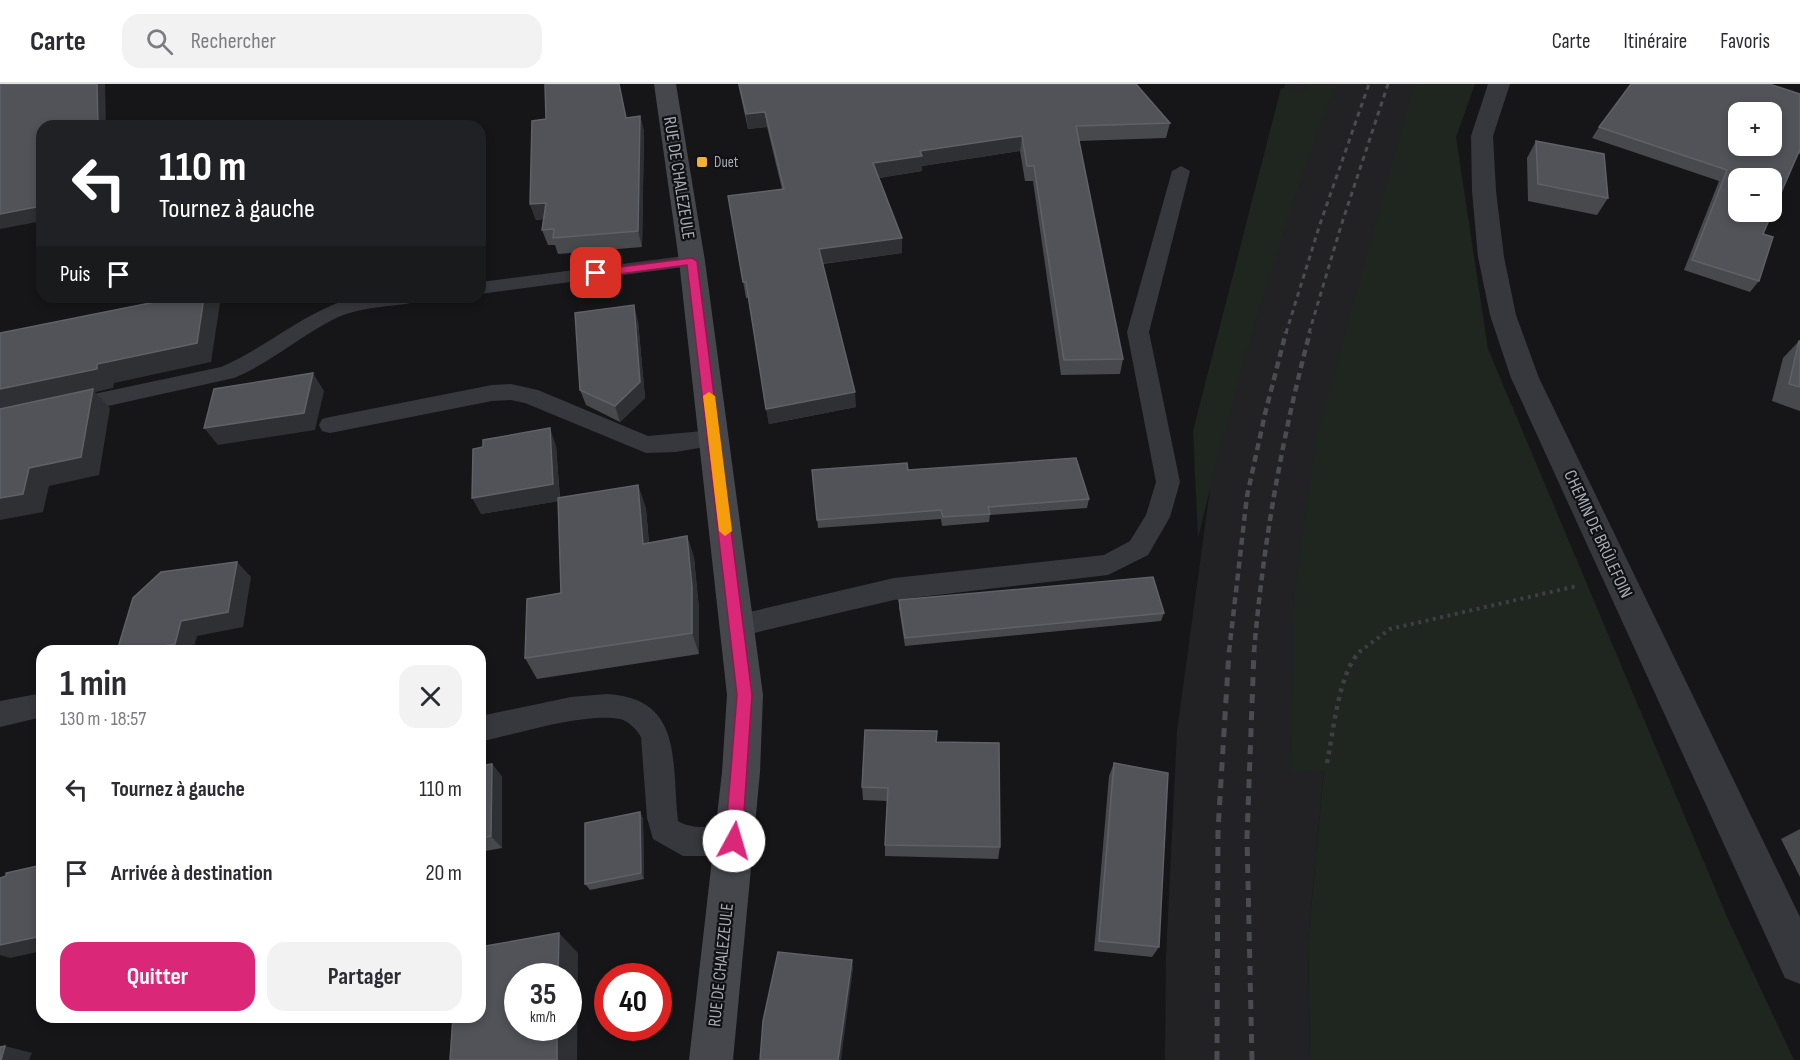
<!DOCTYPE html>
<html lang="fr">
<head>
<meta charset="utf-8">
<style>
  :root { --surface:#fff; --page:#f2f2f3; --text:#2b2b33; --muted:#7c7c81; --line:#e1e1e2; --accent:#db2777 }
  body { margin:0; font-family:"Sofia Sans Condensed",sans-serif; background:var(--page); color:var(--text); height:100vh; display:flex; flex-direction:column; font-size:22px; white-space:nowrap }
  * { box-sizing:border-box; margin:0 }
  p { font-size:20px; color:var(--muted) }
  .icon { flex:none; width:33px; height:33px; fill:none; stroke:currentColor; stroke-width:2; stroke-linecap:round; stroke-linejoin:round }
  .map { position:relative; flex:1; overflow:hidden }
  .drawer { position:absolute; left:36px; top:561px; width:450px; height:378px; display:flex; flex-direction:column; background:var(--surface); border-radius:18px; box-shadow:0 3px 9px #0003 }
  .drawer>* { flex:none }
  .banner { position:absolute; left:36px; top:36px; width:450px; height:183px; border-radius:18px; box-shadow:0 3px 9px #0003; background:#202124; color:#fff; overflow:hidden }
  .controls { position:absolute; left:1728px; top:18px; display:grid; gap:12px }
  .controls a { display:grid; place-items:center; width:54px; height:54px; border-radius:12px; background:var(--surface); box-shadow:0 3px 9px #0003; font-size:30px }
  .speed { position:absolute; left:504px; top:879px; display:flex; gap:12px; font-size:30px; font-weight:700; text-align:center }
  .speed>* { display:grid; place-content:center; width:78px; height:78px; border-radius:50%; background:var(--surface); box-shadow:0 3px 9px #0003; line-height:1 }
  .speed small { font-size:15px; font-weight:400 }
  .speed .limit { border:9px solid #d22; background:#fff; color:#111 }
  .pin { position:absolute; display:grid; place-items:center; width:51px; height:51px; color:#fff; margin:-26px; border-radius:12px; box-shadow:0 3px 9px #0006 }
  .me { position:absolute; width:66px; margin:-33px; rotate:6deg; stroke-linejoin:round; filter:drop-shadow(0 0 4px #0008) }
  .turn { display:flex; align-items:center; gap:21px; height:126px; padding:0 24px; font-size:27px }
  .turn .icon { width:78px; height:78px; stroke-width:2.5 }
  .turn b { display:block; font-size:42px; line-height:51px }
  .then { display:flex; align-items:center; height:57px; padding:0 24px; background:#0003; gap:12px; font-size:22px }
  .round { display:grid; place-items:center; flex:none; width:63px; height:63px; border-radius:18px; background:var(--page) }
  .summary { display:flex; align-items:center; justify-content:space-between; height:102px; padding:0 24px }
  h1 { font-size:36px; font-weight:700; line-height:45px }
  .button { display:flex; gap:12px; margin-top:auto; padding:12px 24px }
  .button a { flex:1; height:69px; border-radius:18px; background:var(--accent); color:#fff; font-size:24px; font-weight:700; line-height:69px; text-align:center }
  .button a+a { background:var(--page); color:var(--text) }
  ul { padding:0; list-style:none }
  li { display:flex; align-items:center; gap:18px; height:84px; padding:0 24px }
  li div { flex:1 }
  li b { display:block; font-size:22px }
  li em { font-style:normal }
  header { display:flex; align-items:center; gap:36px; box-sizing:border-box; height:84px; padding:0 30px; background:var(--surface); border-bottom:2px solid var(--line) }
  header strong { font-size:28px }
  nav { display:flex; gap:33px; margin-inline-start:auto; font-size:21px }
  .search { width:420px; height:54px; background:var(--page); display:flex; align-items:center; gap:15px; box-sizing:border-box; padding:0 21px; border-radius:18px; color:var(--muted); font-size:22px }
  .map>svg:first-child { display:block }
  .built { fill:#222225 }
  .green { fill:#1e261f }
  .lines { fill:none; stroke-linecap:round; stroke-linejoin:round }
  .path-far1 { stroke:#3d3f44; stroke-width:4; stroke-dasharray:3 4.5; stroke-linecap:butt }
  .path { stroke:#3d3f44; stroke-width:4.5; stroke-dasharray:4 5; stroke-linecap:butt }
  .lane { fill:#37383d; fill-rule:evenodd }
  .street { fill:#37383d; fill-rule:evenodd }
  .secondary { fill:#45474d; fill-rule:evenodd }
  .rail-far2 { stroke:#4a4c52; stroke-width:3; stroke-dasharray:5 4.5; stroke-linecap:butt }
  .rail-far1 { stroke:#4a4c52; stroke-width:4.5; stroke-dasharray:7 5; stroke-linecap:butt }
  .rail { stroke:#4a4c52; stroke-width:5; stroke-dasharray:9 8; stroke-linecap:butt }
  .wall { fill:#47494d }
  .shaded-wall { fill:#2f3033 }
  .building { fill:#525359; stroke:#5f6168; stroke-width:1.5; fill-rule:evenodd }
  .route { fill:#db2777; stroke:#8e194d; stroke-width:1.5 }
  .slow { fill:#f59e0b }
  .poi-dot { fill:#f2b134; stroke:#111113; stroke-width:2 }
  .labels { text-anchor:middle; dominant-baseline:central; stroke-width:4.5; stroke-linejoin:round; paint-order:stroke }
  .far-poi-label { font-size:15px; fill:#a8adb8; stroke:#111113; text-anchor:start }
  .street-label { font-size:18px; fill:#a8adb8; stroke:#111113 }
</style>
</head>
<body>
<header>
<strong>Carte</strong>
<div class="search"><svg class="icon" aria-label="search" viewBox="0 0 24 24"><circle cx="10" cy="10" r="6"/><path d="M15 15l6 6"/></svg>Rechercher</div>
<nav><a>Carte</a><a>Itinéraire</a><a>Favoris</a></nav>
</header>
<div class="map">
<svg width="1800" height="976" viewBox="0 0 1800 976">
  <rect width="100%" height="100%" fill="#161618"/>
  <path class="built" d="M1285 0H1472L1456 53 1324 686 1308 858 1310 976H1165L1166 873 1177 647 1224 303 1250 138Z"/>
  <g class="green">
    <path d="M1309 0H1336C1279 147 1235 301 1198 454L1193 347 1281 4 1306 9Z"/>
    <path d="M1414 0H1475L1456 53 1488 265 1728 835 1794 976H1310L1308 858 1324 686 1290 690 1295 505 1317 350Z"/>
  </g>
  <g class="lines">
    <path class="path-far1" d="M1359 568 1390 545 1577 502"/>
    <path class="path" d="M1327 679C1333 651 1339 584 1361 567"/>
    <g class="lane">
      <path d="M1181 82 1190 87 1149 248 1180 398 1170 433 1148 471 1108 491 894 516 737 553 728 550 724 542 728 534 737 531 894 494 1104 471 1130 457 1146 431 1156 398 1127 248 1172 87Z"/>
      <path d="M692 171 699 173 702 177 699 181 480 210V198Z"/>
      <path d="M356 213H416L413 218 406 220C382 223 356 224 334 235 299 253 270 279 234 294L0 346V330L221 283C268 263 306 226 356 213Z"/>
      <path d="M511 300 538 306 648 352 714 346 722 348 726 354 722 360 676 368 646 369 525 319 511 316 492 317 330 349 322 347 319 341 322 335 330 333 492 301Z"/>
      <path d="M42 609V633L0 643V617Z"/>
      <path d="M606 610C685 614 671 680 678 737 697 749 723 738 745 747L749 757 745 767 734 772H683L653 755 647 734 641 653C637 646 629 637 620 635 585 628 516 650 480 658V632L571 613Z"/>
    </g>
    <path class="street" d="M1488 0H1510L1493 52 1496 107 1504 173 1516 231 1539 294 1800 833V900L1785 894 1511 294 1490 231 1478 173 1472 107 1471 52Z"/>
    <path class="secondary" d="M654 0H676L705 177 763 611 760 688 733 976H689L722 688 727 611 679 177Z"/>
    <g class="rail-far2">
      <path d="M1286 249 1320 140 1369 0"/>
      <path d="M1309 249 1341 142 1388 0"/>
    </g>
    <g class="rail-far1">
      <path d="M1229 568 1247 412 1265 330 1286 248"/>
      <path d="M1254 568C1263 460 1282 353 1310 248"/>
    </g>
    <g class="rail">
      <path d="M1217 976 1218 746 1229 567"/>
      <path d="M1252 976 1247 753 1254 567"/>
    </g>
  </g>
  <g class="wall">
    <path d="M738 0H1136L1170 39 1166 54 1079 57 1123 275 1120 290 1061 291 1033 97H1025L1020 67 922 82V87L879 94 902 169 823 180 856 323 769 340 748 214H746L728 112 782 105 767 43 748 45Z"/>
    <path d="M1800 10V70H1798L1763 150 1759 197 1750 208 1684 186 1719 97 1592 54 1599 43Z"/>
    <path d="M640 32 644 47 642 163 558 170 555 161H548L542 146 544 135 536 136 530 120 546 35 627 34Z"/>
    <path d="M1536 57 1608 114 1597 131 1528 117 1527 74Z"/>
    <path d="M638 237 645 314 620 338 586 321 580 306Z"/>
    <path d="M1799 257H1800V327L1772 317 1783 274Z"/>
    <path d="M556 362 560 414 638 401 646 425 649 459 687 452 694 474 699 525V570L537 595 525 574 561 509 558 417 481 430 483 363Z"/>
    <path d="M812 386H908L1089 415 1087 424 990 431 989 438 942 442 941 435 818 444Z"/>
    <path d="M899 516 1164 529 1161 537 905 562 899 524Z"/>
    <path d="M936 658 1000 763 998 775 885 772V761L888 717 863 716 862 703Z"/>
    <path d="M1114 679 1159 863 1152 873 1094 867 1109 692Z"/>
    <path d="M492 680 502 693V764L480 768V682Z"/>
    <path d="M640 728 643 735 644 795 590 806 585 800Z"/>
    <path d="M1800 745V793L1781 755Z"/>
    <path d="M257 933H289L266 938Z"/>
  </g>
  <g class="shaded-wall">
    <path d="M97 0H105L106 42H98Z"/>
    <path d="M765 28 767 43 748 45 746 30Z"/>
    <path d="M640 32 644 47 642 163 638 147Z"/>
    <path d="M1022 52 1020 67 922 82V87L873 95V79L920 67Z"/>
    <path d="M546 119 551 134 536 136 530 120Z"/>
    <path d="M42 122V137L0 145V130Z"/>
    <path d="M902 154V169L820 180 819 165Z"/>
    <path d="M204 213H221L211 278 114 299 113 304 95 308 110 324 99 391 49 402 43 428 0 436V305L97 280Z"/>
    <path d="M634 221 638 237 645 314 620 338 615 322Z"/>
    <path d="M313 289 324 307 315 346 218 361 204 344Z"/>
    <path d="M855 308 856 323 769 340 766 325Z"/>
    <path d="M550 344 556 362 560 417 481 430 472 414Z"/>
    <path d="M638 401 646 425 651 482 643 460Z"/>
    <path d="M687 452 694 474 699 525V570L692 549Z"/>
    <path d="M237 478 251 493 243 543 197 552 193 567H135Z"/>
    <path d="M492 680 502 693V764L491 752Z"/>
    <path d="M640 728 643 735 644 795 641 789Z"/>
    <path d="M559 849 578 869 577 976H557V944H568V892H558Z"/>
    <path d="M42 852V867L10 874 0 871V861Z"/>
    <path d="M852 876 853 885 841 976H838Z"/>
    <path d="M5 962 32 969 29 976H1Z"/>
  </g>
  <g class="building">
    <path d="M0 0H97L98 42H42V122L0 130Z"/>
    <path d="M545 0H619L626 34 640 32 638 147 553 154 554 145 542 146 546 119 530 120 532 37 546 35Z"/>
    <path d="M739 0H1136L1170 39 1076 42 1123 275 1064 276 1034 82H1027L1022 52 920 67 922 72 873 79 902 154 819 165 855 308 766 325 746 198H743L728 112 784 105 765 28 746 30Z"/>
    <path d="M1631 0H1769L1800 10V65L1763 150 1773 153 1759 197 1692 176 1727 86 1599 43ZM1738 28H1772V62H1738ZM1738 94H1772V128H1738Z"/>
    <path d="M1536 57 1604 70 1608 114 1538 100Z"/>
    <path d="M156 213H204L197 259 97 280V285L0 305V249L155 218Z"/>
    <path d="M634 221 640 298 615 322 580 306 575 229Z"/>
    <path d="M1799 257H1800V303L1789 300Z"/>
    <path d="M313 289 304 329 204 344 214 305Z"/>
    <path d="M93 305 81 373 29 384 23 410 0 414V325Z"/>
    <path d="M550 344 553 400 472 414 473 365 483 363V356Z"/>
    <path d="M1076 374 1089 415 988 423 990 430 943 433 941 426 817 436 812 386 907 379 908 386Z"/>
    <path d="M638 401 643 460 687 452 692 503V549L525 574 527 515 561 509 558 414Z"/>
    <path d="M237 478 228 528 181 537 175 560 135 567H117L133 514 161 488Z"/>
    <path d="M1153 493 1164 529 905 554 899 516Z"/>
    <path d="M865 646 937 647 936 658 999 659 1000 763 885 761 888 704 862 703Z"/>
    <path d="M1114 679 1168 689 1159 863 1099 857Z"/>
    <path d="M492 680 491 752 480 754V682Z"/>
    <path d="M640 728 641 789 585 800V739Z"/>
    <path d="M42 781V852L0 861V794L6 792V789Z"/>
    <path d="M559 849 558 892H518V944H557V976H450L453 933H480V863Z"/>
    <path d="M778 868 852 876 838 976H760L763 937Z"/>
    <path d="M5 962 1 976H0V963Z"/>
  </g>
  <path class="route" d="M692 174 697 177 752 611 742 757 739 762 734 765 728 762 725 757 737 611 687 181 596 193 591 189 596 186Z"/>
  <path class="slow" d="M709 308 715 312 732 447 725 452 719 447 703 312Z"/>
  <rect class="poi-dot" x="696" y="72" width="12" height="12" rx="3"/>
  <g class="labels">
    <g class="far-poi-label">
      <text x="714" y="78">Duet</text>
    </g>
    <g class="street-label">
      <text transform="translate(679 94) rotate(81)">RUE DE CHALEZEULE</text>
      <text transform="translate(1598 450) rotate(65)">CHEMIN DE BRÛLEFOIN</text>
      <text transform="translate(721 881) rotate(-84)">RUE DE CHALEZEULE</text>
    </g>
  </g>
</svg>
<div class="controls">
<a>+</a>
<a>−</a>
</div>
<div class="speed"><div>35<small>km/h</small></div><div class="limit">40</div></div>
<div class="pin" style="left:596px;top:189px;background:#d93025"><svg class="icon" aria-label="arrive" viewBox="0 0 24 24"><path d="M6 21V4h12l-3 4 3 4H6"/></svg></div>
<svg class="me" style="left:734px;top:757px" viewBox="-20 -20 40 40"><circle r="19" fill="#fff"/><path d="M0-13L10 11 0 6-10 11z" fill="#db2777"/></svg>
<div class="banner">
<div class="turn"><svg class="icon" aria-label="left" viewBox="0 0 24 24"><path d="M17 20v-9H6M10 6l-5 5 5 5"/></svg><div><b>110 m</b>Tournez à gauche</div></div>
<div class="then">Puis<svg class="icon" aria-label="arrive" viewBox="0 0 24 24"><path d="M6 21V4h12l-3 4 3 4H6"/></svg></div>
</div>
<section class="drawer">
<div class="summary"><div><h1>1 min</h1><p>130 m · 18:57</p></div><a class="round"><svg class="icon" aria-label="close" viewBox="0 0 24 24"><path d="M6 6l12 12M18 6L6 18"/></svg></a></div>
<ul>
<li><svg class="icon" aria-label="left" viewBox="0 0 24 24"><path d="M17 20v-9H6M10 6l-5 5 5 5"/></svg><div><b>Tournez à gauche</b></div><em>110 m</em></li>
<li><svg class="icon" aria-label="arrive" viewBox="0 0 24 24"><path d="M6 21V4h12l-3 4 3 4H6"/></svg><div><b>Arrivée à destination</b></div><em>20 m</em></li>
</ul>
<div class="button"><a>Quitter</a><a>Partager</a></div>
</section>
</div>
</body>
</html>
